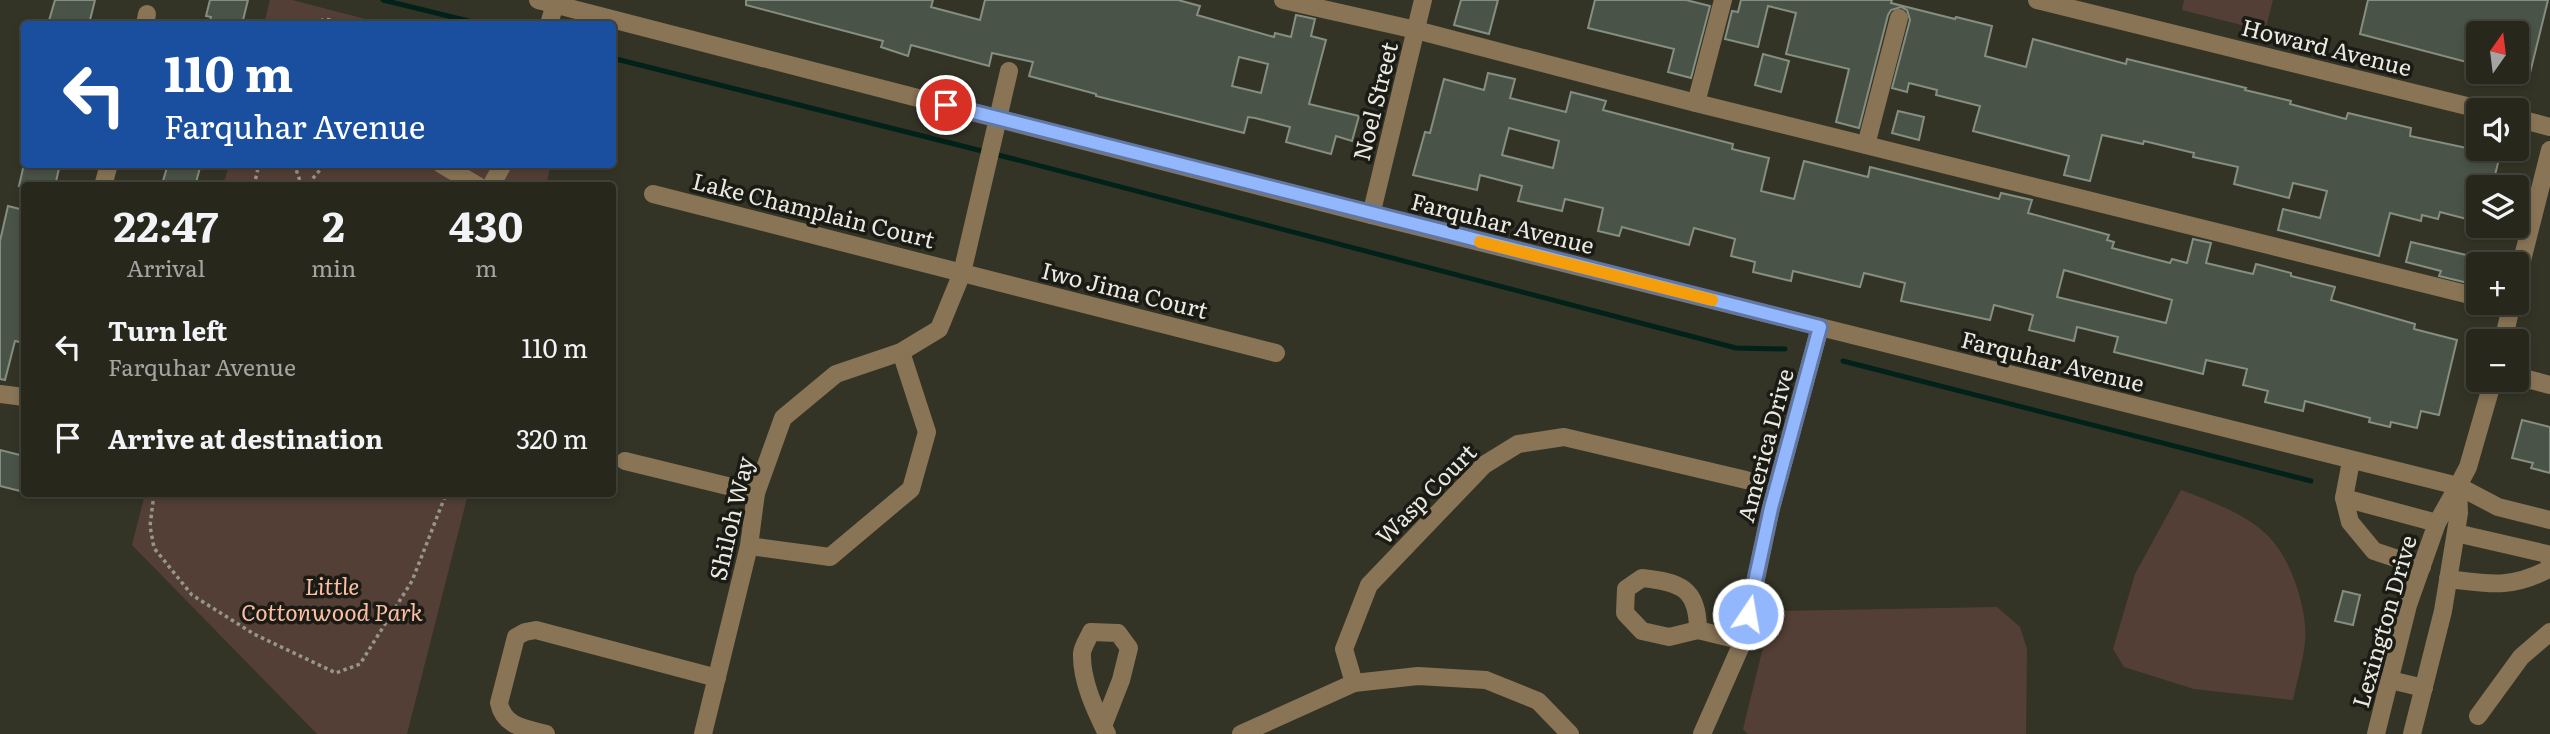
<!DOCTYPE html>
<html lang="en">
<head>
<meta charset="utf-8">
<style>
  :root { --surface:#27271c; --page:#2f2f25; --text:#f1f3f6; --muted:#a4a5a3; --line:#43443b }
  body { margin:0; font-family:Literata,serif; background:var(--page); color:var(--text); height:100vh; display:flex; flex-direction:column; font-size:26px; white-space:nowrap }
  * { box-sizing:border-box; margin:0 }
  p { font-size:23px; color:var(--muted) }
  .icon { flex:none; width:38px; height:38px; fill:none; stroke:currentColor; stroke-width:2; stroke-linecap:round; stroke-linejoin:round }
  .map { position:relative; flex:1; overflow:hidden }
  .side { position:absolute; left:21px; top:182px; width:595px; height:315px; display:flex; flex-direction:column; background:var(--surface); border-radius:7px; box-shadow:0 4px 10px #0003,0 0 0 2px var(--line) }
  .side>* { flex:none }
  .top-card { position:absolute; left:21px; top:21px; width:595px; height:147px; border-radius:7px; box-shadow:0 4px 10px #0003,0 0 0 2px var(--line); background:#1a4fa0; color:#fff; overflow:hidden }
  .needle { width:46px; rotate:14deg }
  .controls { position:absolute; left:2466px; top:21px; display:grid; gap:14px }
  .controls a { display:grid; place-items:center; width:63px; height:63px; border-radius:7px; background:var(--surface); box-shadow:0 4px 10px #0003,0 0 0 2px var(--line); font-size:35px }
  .pin { position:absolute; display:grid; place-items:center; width:60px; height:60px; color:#fff; margin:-30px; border:4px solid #fff; border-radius:50%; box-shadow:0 2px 7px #0007 }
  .me { position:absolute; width:77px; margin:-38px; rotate:12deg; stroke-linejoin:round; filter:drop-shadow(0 0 5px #0008) }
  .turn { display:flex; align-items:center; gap:24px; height:147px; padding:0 28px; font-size:32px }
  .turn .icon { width:91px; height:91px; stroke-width:2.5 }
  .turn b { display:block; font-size:49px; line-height:60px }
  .eta { display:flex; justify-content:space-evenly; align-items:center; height:119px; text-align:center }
  .eta b { font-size:42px; font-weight:700; line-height:49px }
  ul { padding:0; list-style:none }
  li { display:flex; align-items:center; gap:21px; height:91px; padding:0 28px }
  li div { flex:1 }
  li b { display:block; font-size:26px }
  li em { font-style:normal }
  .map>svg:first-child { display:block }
  .green { fill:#543f36 }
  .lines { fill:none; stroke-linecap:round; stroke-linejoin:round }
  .stream { stroke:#022219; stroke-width:5 }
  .building { fill:#4a5347; stroke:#848e81; stroke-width:2; fill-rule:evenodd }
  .path { stroke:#96968b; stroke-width:3.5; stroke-dasharray:3.5 3.5; stroke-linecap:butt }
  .minor { stroke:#897456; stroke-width:18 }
  .route-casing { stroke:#6077a4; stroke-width:18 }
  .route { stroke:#93b7fd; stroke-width:12 }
  .slow { stroke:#f59e0b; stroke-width:12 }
  .labels { text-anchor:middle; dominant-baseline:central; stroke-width:7; stroke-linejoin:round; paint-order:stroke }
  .street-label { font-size:23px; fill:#eaeae1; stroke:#1b1b15 }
  .park-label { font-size:23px; font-style:italic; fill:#febea3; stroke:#1b1b15 }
</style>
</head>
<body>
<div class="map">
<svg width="2550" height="734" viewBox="0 0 2550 734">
  <rect width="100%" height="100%" fill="#343426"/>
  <g class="green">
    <path d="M270 0H292L385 24H264Z"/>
    <path d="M2184 0H2273L2265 31 2182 10Z"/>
    <path d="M229 165H551L546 185 223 186Z"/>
    <path d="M2181 490C2210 501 2249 515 2270 538 2292 561 2308 611 2305 642 2303 661 2297 681 2293 700L2194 689 2124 667 2113 649 2135 574Z"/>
    <path d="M145 494H468L407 734H317L132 545Z"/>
    <path d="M1997 607 2020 627 2027 649 2026 734H1748L1743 729 1772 611Z"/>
  </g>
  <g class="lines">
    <g class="stream">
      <path d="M383 0 481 24"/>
      <path d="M612 58 1014 159 1736 348 1785 349"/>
      <path d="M1843 361 2311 481"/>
    </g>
  </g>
  <g class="building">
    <path d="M55 0H95L89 24H48Z"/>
    <path d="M210 0H248L242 24H209L211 17 206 16Z"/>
    <path d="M746 0H933L931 7 980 20 985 0H1178L1200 6 1197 15 1274 37 1275 33 1291 37 1296 15 1315 19 1311 36 1326 40 1309 104 1359 116 1352 141 1336 136 1331 154 1286 142 1290 127 1255 118 1248 117 1244 133 1096 96V94L1029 76 1033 62 992 53 989 66 911 45 908 56 881 47 883 41 746 5ZM1239 57 1268 64 1261 93 1232 86Z"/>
    <path d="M1461 0H1498L1489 34 1454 25Z"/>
    <path d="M1595 0H1686L1710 6 1691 78 1668 72 1674 49 1588 28Z"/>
    <path d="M1741 0H1892L1891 3 1955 19 1956 17 1992 26 1985 56 2026 67 2033 39 2126 64 2127 59 2246 88 2245 90 2291 101 2290 104 2346 119 2348 113 2411 128 2410 136 2500 155 2492 187H2478V222L2440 212 2438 219 2422 215 2421 221 2390 213 2379 256 2278 230 2283 209 2320 218 2327 191 2293 183 2289 198 2234 184 2238 167 2193 157 2194 153 2144 141 2143 144 2102 135 2090 181 2064 175 2069 156 1973 131 1980 106 1936 95 1937 90 1909 83 1907 92 1892 88 1910 20 1907 10 1901 7 1891 10 1888 15 1859 128 1836 122 1849 69 1786 54 1796 13 1768 6 1758 47 1725 39 1732 11 1738 12Z"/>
    <path d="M2368 0H2548L2529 77 2516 74V33H2478V65L2360 34Z"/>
    <path d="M1763 54 1789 61 1781 92 1755 85Z"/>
    <path d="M1488 73 1515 79 1510 98 1566 112 1571 92 1606 101 1603 110 1733 144 1732 149 1769 158 1761 191 1794 199 1804 161 1868 177 1870 167 1999 199 2001 193 2032 200 2028 213 2109 235 2107 240 2114 242 2112 248 2170 263 2172 259 2187 263 2193 239 2211 243 2206 263 2253 274 2256 264 2291 273V276L2335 287 2331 300 2415 324 2414 329 2457 340 2439 415 2421 411 2417 428 2391 422 2390 427 2369 422 2370 418 2305 401 2303 411 2265 402 2268 391 2243 385 2247 369 2206 360 2203 374 2114 352 2118 337 2077 327 2074 341 2029 330 2033 315 1994 305 1990 320 1901 301 1905 283 1864 273 1860 287 1793 271 1791 281 1753 272 1755 262 1731 256 1735 239 1694 228 1689 245 1622 227 1619 236 1598 231 1603 208 1565 199 1562 211 1518 201 1522 186 1480 175 1477 190 1413 175 1425 132 1430 133 1444 79 1484 90ZM1509 128 1559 141 1553 168 1502 155ZM2064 270 2172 300 2166 323 2057 297Z"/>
    <path d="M1898 111 1924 117 1919 140 1892 133Z"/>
    <path d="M24 164H60L55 186H19Z"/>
    <path d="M168 164H201L195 186H177L163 181Z"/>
    <path d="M8 206 24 210V343L15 341 5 380 0 379V241Z"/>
    <path d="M2411 242 2479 258 2472 284 2439 276 2441 271 2406 262Z"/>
    <path d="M2522 420 2550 427V473L2531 468 2533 463 2512 458Z"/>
    <path d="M0 450 24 456V492L0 486Z"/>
    <path d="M2343 591 2360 595 2353 625 2335 621Z"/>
  </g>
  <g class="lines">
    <g class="path">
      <path d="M314 24 325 19 351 24"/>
      <path d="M299 164 296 169 301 184"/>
      <path d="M301 184 309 183 325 164"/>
      <path d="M254 186 259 164"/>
      <path d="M154 494 150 526 154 548 192 595 254 634 336 673 360 664 412 581 446 494"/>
    </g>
    <g class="minor">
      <path d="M538 0 1371 215 2458 486 2498 507 2550 520"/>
      <path d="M1283 0 1416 30 1696 103 2478 297"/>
      <path d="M2037 0 2483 110"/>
      <path d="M145 24 147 14"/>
      <path d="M549 24 555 4"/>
      <path d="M1696 103 1723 0"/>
      <path d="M2516 118 2550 127"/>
      <path d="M1866 145 1899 18"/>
      <path d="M441 164 478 186"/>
      <path d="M103 186 109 164"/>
      <path d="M491 186 503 164"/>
      <path d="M653 194 1276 353"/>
      <path d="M1371 215 1423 0"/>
      <path d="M2516 284 2550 150"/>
      <path d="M2503 341 2512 303"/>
      <path d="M2516 376 2550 385"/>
      <path d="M0 394 24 397"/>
      <path d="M625 461 756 493"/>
      <path d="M2351 461 2344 498 2350 522 2374 551 2422 567"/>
      <path d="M2458 486 2468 467 2493 380"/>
      <path d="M2344 498 2437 523"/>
      <path d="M749 546 830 557 911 489 927 432 901 352"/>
      <path d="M2448 579C2490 584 2510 589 2549 569L2550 560 2547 554 2456 533"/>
      <path d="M1698 630C1698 588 1680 582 1642 578L1626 589 1625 613 1642 631 1669 637 1698 630 1743 641"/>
      <path d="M2390 680 2424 688"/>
      <path d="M1354 683 1344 649 1369 585 1484 465 1518 444 1564 437 1746 480"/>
      <path d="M2478 716 2521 657 2550 632"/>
      <path d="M1103 726 1121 680 1129 648 1118 633 1091 632C1088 639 1083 646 1082 653 1081 680 1095 710 1107 734"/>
      <path d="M546 734C525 728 504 727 499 703L516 637 525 632 536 630 717 678"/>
      <path d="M703 734 749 546 756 493 783 418 836 374 901 352 939 329 962 273 1009 71"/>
      <path d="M1241 734 1354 683 1418 676 1486 680 1538 701 1570 734"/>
      <path d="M1702 734 1743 641 1771 508 1820 327"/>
      <path d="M2376 734 2408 605 2437 523 2458 486 2459 513 2443 611 2412 734"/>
    </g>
  </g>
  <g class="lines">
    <defs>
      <path id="route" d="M946 105 1820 327 1771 508 1748 614"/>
    </defs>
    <use href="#route" class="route-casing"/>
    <use href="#route" class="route"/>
    <path class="slow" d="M1480 242 1712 300"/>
  </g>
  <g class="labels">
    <g class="street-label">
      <text transform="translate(2327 46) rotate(14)">Howard Avenue</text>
      <text transform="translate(1374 101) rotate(-76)">Noel Street</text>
      <text transform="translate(814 209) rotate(14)">Lake Champlain Court</text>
      <text transform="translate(1503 222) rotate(14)">Farquhar Avenue</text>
      <text transform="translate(1125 289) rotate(14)">Iwo Jima Court</text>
      <text transform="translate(2053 360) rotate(14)">Farquhar Avenue</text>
      <text transform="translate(1764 445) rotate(-75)">America Drive</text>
      <text transform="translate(1425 493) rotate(-45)">Wasp Court</text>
      <text transform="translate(730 518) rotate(-77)">Shiloh Way</text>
      <text transform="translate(2383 621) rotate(-74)">Lexington Drive</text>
    </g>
    <g class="park-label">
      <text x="332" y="585">Little<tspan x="332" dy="26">Cottonwood Park</tspan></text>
    </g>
  </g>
</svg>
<div class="controls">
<a><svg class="needle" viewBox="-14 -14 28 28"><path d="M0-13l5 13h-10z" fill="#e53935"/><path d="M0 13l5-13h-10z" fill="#a4a5a3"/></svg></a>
<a><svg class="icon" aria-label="sound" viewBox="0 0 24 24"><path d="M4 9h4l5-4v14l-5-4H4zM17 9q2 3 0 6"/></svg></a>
<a><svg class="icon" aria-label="layers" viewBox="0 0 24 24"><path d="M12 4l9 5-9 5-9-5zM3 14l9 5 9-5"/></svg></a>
<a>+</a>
<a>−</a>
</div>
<div class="pin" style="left:946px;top:105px;background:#d93025"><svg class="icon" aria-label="arrive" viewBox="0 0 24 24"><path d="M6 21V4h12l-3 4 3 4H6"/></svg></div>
<svg class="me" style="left:1748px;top:614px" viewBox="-20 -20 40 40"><circle r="17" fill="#93b7fd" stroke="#fff" stroke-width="3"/><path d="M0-11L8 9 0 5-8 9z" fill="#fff"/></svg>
<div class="top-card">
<div class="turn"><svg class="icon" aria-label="left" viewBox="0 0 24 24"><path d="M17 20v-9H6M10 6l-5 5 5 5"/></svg><div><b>110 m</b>Farquhar Avenue</div></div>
</div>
<section class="side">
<div class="eta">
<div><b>22:47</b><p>Arrival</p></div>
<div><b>2</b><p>min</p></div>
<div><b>430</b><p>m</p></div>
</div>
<ul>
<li><svg class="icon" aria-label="left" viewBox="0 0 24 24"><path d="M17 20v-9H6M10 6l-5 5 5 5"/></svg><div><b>Turn left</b><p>Farquhar Avenue</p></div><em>110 m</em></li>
<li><svg class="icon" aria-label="arrive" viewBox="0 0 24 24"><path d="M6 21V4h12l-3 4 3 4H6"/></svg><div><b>Arrive at destination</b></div><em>320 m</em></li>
</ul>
</section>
</div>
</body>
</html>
